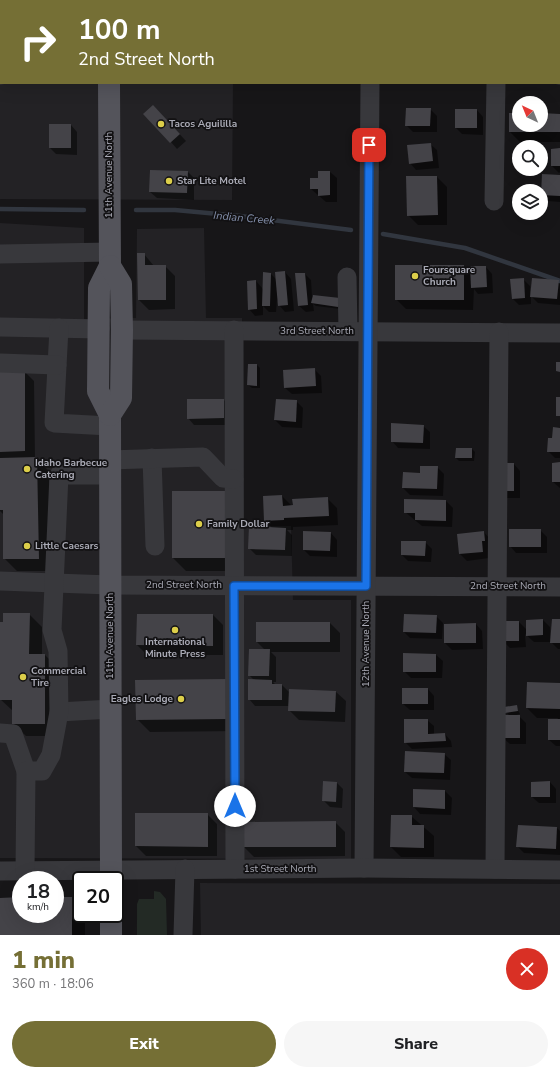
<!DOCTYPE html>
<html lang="en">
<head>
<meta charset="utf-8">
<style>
  :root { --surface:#fff; --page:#f6f6f6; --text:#202124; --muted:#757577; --accent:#756f35 }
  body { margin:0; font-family:"Nunito Sans",sans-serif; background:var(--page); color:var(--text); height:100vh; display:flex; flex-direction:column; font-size:15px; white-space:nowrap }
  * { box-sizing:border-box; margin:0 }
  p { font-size:13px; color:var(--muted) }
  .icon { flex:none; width:22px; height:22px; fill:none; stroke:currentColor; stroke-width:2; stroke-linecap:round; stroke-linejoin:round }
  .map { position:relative; height:935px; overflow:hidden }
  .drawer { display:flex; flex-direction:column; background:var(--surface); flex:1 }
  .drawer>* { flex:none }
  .top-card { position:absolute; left:0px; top:0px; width:560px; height:84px; box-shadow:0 4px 16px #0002; background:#756f35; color:#fff; overflow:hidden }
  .needle { width:26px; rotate:317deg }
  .fabs { position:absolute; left:512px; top:96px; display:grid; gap:8px }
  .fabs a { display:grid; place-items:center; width:36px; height:36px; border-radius:50%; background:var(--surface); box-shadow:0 4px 16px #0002; font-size:20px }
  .speed { position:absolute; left:12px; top:871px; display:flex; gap:8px; font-size:20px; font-weight:700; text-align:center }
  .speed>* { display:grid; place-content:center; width:52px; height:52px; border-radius:50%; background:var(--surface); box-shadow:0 4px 16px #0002; line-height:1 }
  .speed small { font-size:10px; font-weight:400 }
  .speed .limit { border:2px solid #111; border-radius:6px; background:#fff; color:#111 }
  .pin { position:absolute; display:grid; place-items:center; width:34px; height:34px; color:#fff; margin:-17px; border-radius:8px; box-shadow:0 2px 6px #0006 }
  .me { position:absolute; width:44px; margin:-22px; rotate:0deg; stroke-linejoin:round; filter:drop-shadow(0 0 3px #0008) }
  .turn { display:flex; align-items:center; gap:14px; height:84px; padding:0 12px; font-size:18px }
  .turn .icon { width:52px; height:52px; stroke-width:2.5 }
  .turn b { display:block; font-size:28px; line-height:34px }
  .round { display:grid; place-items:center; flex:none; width:42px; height:42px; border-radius:21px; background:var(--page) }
  .summary { display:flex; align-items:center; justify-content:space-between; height:68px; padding:0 12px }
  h1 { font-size:24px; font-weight:800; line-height:30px; color:var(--accent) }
  .action { display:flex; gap:8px; margin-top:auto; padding:8px 12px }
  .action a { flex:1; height:46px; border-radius:24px; background:var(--accent); color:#fff; font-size:16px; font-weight:800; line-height:46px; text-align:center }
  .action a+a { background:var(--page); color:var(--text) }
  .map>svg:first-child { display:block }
  .built { fill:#232225 }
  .green { fill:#232a25 }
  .shadow { fill:#0007 }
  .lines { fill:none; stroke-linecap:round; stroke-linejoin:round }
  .stream { stroke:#31363f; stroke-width:4.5 }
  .building { fill:#444348 }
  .minor { stroke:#38383c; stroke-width:19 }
  .major { stroke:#54545b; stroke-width:22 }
  .route-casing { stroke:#114b97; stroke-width:10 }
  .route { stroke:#1a73e8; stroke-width:7 }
  .poi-dot { fill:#dcce4a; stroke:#121113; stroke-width:1.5 }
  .labels { text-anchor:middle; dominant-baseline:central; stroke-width:3.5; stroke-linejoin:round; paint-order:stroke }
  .poi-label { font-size:10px; font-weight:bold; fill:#aaabb6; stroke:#121113; text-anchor:start }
  .street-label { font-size:10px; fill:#aaabb6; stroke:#121113 }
  .water-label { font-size:11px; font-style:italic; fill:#8591ad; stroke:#121113 }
</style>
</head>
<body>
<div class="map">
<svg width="560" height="935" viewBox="0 0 560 935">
  <rect width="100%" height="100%" fill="#171618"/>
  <g class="built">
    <path d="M0 0H233L1 1V83H233L232 200 0 199Z"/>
    <path d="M0 223 84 228V319L136 318 137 229 204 228 206 318H242L243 526H291L293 600H351V859L0 858Z"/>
    <path d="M200 883 560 884V935H201Z"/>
  </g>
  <path class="green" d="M154 891 160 892 166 899 167 935H137V904L139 899H154Z"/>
  <g class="shadow">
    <path d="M39 0H82L39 1Z"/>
    <path d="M293 0H321L293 1Z"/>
    <rect x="406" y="0" width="53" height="1"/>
    <path d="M430 109 437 116V132H413L406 125Z"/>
    <path d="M477 110 483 117V135L462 134 456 128Z"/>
    <path d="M159 112 186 141 177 149 171 142Z"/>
    <path d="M510 114H519V125H541V114L560 115V142H520L510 132Z"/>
    <path d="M71 125 77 132V155L56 154 50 148Z"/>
    <path d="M430 144 437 150 439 168 416 170 410 163Z"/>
    <path d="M560 149V172L559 173 552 166Z"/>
    <path d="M188 172 194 178V200L157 198 150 192Z"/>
    <path d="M330 172 337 178V202H326L311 189 319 179Z"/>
    <path d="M560 176V202L548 201 542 194Z"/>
    <path d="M437 177 447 187V225H418L408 215Z"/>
    <path d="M144 254 154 266H165L175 276V309L149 310 139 300Z"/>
    <path d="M464 266 471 274 486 267 492 274 493 293 478 294 474 289 473 310 406 309 396 299Z"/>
    <path d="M285 272 291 279 294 311 285 312 279 305 277 299 276 312H269L263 306V315L255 316 249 309 256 281 263 289 271 274 277 280Z"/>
    <path d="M305 274 311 280 312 296 339 299 341 309 316 306 313 304 314 311 306 312 299 306Z"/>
    <path d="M523 279 530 286V294L558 281 560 283V305L538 303 531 296V304L519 305 513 299Z"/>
    <path d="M257 365 260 368V388H252L248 385Z"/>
    <path d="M314 369 321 376 322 393 292 394 285 388Z"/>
    <path d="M0 371H24L34 381 35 458 49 471 52 571H17L4 558V515L0 511Z"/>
    <path d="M224 400 230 407V425H194L188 418Z"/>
    <path d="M296 401 303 408 302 428 282 427 275 420Z"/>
    <path d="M423 426 430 432V449L398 448 392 441Z"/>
    <path d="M560 429V458H555L548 451Z"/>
    <path d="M472 449 475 452 474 461H459L456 458Z"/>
    <path d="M560 463V488L553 482Z"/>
    <path d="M514 464 520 471V498H507L501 491Z"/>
    <path d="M437 467 444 474 443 496 410 495 403 488 421 474Z"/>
    <path d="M226 492 239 571H186L173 558Z"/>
    <path d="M282 496 294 508 327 498 337 508 338 525 293 527V530H287L292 535V556L256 555 249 548 272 528 265 521Z"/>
    <path d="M446 501 453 508 452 527 422 526 405 512Z"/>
    <path d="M540 530 547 537V553H516L510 546Z"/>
    <path d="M484 532 490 539 489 558 467 561 460 554 458 535Z"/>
    <path d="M331 533 337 540V557L310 556 304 550Z"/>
    <path d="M425 542 432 549 431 562 408 561 402 555Z"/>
    <path d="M29 614 42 627V655H45L58 668 57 736H26L13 723V711L0 699V623Z"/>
    <path d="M138 615H213L223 625V655H147L137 645Z"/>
    <path d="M436 616 443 623 442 639 410 638 404 632Z"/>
    <path d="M543 620 550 627V642H534L525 634 526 647 510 648 503 641 519 622 527 630Z"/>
    <path d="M560 620V649H558L551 642Z"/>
    <path d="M257 623H330L340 633V652H271L276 657V682H273L276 685H282L290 693 336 692 346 701 345 722 299 720 289 710 290 706H255L249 699 254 680 249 675 265 650 257 642Z"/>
    <path d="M476 624 482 631 483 649 452 650 445 643V625Z"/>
    <path d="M436 655 443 661 442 678H411L404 671Z"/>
    <path d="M227 680 240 731 150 732 137 719Z"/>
    <path d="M560 684V746H556L549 740 558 718H537L527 708Z"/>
    <path d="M428 689 434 696V710H410L403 704Z"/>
    <path d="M516 707 520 714 513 716H519L526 723V744H510L503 738 510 716 506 712Z"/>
    <path d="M427 720 434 726V734H445L451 741 452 747 412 749 405 742Z"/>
    <path d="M444 754 451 760 450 780 412 778 405 772Z"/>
    <path d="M550 782 556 789V803H539L532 797Z"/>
    <path d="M337 783 343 789 342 808 330 807 323 800Z"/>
    <path d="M445 791 452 798 451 815 420 814 414 807Z"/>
    <path d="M207 814 217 824V856H146L136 846Z"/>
    <path d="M411 816 434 836V857H401L391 847Z"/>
    <path d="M244 822H335L345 832V856L254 857 244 847Z"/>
    <path d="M557 828 560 831V855L524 853 517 846Z"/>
    <path d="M21 898V914H55V898H72L81 907V914H85V935H0V899Z"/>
  </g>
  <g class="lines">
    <g class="stream">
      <path d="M0 209 84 210"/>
      <path d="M136 210H175L240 216 351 230"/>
      <path d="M383 234 465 248 560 281"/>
    </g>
  </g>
  <g class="building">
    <path d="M153 105 180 134 170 143 143 114Z"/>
    <path d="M406 108H431L430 126H405Z"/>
    <rect x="455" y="109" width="22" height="19"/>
    <path d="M509 113H519V125H541V113L560 114V132H509Z"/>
    <rect x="49" y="124" width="22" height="24"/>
    <path d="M431 143 433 161 409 164 407 145Z"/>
    <path d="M560 148V166H551V149Z"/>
    <path d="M150 170 188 171 187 193 149 192Z"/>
    <path d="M318 171H330V195L318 196V189H310V178H318Z"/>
    <path d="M542 174 560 175V196L541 195Z"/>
    <path d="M406 176H437L438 215 407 216Z"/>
    <path d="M137 253H145V265H166V300H138Z"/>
    <rect x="395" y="265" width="69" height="35"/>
    <path d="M470 266H486L487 287 471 288Z"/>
    <path d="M285 271 288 305 278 306 275 272Z"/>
    <path d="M263 272 271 273 270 306H262Z"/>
    <path d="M295 273H305L308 305 298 306Z"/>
    <path d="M524 278 525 298 512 299 510 279Z"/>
    <path d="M532 278 559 280 557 299 530 297Z"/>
    <path d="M256 280 257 309 248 310 247 281Z"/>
    <path d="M313 295 340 298 338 307 311 303Z"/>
    <path d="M556 362H560V372L556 371Z"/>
    <path d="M248 364H257V386L247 385Z"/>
    <path d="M315 368 316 386 284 388 283 370Z"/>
    <path d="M0 370H25V451L0 452Z"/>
    <rect x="556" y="397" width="4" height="19"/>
    <path d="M187 399H224V418L187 419Z"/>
    <path d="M276 399 297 400 296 422 274 420Z"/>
    <path d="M391 423 424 425 423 443 391 442Z"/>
    <path d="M553 427 560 428V452H547L548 438H552Z"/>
    <path d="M456 448H472V458H455Z"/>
    <path d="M37 457 39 559H3V510H0V458Z"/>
    <path d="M560 462V482H552V463Z"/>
    <rect x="500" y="463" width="14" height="28"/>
    <path d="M420 466H438L437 489 402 488 403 472 420 473Z"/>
    <rect x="172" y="491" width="54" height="67"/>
    <path d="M282 495 283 506 293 505 292 499 328 497 329 516 284 518V520L264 521 263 496Z"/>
    <path d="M404 499 446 500V521L415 520V513H404Z"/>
    <path d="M249 526 286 528 285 550 248 549Z"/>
    <rect x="509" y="529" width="32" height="18"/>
    <path d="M303 531 331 532 330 551 303 550Z"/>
    <path d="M484 531 485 541H482L483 552 459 554 457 534Z"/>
    <path d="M401 541H426L425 556 401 555Z"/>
    <path d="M3 613H30L29 654H45V724H12V700H0V622H3Z"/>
    <path d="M137 614H213V646L136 645Z"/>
    <path d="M404 614 437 615 436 633 403 632Z"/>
    <path d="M543 619V635L526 636V620Z"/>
    <path d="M552 619H560V643H550Z"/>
    <rect x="502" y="621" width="17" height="20"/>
    <rect x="256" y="622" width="74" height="20"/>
    <path d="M476 623V643H444V624Z"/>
    <path d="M249 649H270L269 676H248Z"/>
    <path d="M403 653 436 654V672H403Z"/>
    <path d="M227 679V719L136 720 135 680Z"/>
    <path d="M248 679 272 680V684H282V700H248Z"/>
    <path d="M527 682 560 683V709L526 708Z"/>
    <rect x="402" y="688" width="26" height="16"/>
    <path d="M289 689 336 691 335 712 288 711Z"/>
    <path d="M517 705 518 711 505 713 504 707Z"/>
    <rect x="502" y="715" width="18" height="23"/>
    <path d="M404 719H428V734L445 733 446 741 404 743Z"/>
    <rect x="548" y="719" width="12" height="21"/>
    <path d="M405 751 445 753 444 773 404 772Z"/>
    <path d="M323 781 337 782 336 802 322 801Z"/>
    <path d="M550 781V797H531V782Z"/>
    <path d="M413 789 445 790V809L413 807Z"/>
    <path d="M135 813H208V847L135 846Z"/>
    <path d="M391 815H412V825H424V848L390 847Z"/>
    <path d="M336 821V847H243V822Z"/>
    <path d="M518 825 557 827 556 849 516 847Z"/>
    <path d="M21 897V914H55V897H72V935H0V898Z"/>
  </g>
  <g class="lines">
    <g class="minor">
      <path d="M238 1V0"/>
      <path d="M370 1V0"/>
      <path d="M497 1V0"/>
      <path d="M0 75H1"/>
      <path d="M559 75H560"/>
      <path d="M494 201 496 83"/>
      <path d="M0 254 110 252"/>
      <path d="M347 277 348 331"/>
      <path d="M0 327 100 329"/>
      <path d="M59 328 54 423 109 426"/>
      <path d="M122 330 560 333"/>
      <path d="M234 330 235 869"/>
      <path d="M0 363 57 365"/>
      <path d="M152 458 155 546"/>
      <path d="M109 460 203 457 223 478 234 479"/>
      <path d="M0 581 110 585 560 587"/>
      <path d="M59 712 111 709"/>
      <path d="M0 733 13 734 26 771"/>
      <path d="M364 868 370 83"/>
      <path d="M495 869 499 332"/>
      <path d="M0 871 364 868 560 870"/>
      <path d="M25 871 26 771H42L51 755 59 712 58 651 52 630 59 475H110"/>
      <path d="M183 935 185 869"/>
    </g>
    <g class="major">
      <path d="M110 1V0"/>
      <path d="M109 83 110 266 99 288 98 391 110 415 111 880"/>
      <path d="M110 415 121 398 122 330 121 284 110 266"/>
      <path d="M111 914V935"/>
    </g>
  </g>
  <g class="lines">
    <defs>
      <path id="route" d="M235 806 234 586H366L369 145"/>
    </defs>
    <use href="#route" class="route-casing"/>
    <use href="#route" class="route"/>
  </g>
  <g class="poi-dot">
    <circle cx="161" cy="124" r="4"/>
    <circle cx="169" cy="181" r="4"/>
    <circle cx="415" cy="276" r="4"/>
    <circle cx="27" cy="469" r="4"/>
    <circle cx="199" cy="524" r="4"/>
    <circle cx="27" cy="546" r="4"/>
    <circle cx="175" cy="630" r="4"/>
    <circle cx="23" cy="677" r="4"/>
    <circle cx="181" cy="699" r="4"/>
  </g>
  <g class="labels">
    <g class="poi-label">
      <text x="169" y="124">Tacos Aguililla</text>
      <text x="177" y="181">Star Lite Motel</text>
      <text x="423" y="270">Foursquare<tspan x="423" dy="12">Church</tspan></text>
      <text x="35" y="463">Idaho Barbecue<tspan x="35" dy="12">Catering</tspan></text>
      <text x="207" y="524">Family Dollar</text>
      <text x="35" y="546">Little Caesars</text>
      <text x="175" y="642" text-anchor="middle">International<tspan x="175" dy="12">Minute Press</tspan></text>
      <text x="31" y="671">Commercial<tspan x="31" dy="12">Tire</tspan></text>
      <text x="173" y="699" text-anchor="end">Eagles Lodge</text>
    </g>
    <g class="street-label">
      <text transform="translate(109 175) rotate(-90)">11th Avenue North</text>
      <text x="317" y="331">3rd Street North</text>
      <text x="184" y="585">2nd Street North</text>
      <text x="508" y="586">2nd Street North</text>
      <text transform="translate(110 636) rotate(-90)">11th Avenue North</text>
      <text transform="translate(366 644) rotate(-90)">12th Avenue North</text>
      <text x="280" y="869">1st Street North</text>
    </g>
    <g class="water-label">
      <text transform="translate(244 218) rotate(5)">Indian Creek</text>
    </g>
  </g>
</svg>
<div class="fabs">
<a><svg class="needle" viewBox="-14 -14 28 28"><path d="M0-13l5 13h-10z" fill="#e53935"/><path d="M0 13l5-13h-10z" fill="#757577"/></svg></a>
<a><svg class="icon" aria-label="search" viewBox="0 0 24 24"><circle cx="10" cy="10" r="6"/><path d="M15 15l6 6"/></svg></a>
<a><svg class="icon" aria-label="layers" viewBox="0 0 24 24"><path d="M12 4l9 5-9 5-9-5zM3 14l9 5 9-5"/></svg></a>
</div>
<div class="speed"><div>18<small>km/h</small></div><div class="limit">20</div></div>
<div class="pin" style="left:369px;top:145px;background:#d93025"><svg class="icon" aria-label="arrive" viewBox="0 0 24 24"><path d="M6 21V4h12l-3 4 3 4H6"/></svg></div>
<svg class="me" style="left:235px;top:806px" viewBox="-20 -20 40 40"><circle r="19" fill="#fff"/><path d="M0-13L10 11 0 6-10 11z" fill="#1a73e8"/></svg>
<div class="top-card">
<div class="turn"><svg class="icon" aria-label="right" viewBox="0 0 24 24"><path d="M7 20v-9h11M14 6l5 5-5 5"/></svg><div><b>100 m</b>2nd Street North</div></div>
</div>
</div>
<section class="drawer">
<div class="summary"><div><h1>1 min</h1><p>360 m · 18:06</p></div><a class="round" style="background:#d93025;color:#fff"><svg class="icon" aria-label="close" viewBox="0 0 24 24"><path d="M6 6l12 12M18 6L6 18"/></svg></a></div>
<div class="action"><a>Exit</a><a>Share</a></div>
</section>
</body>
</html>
